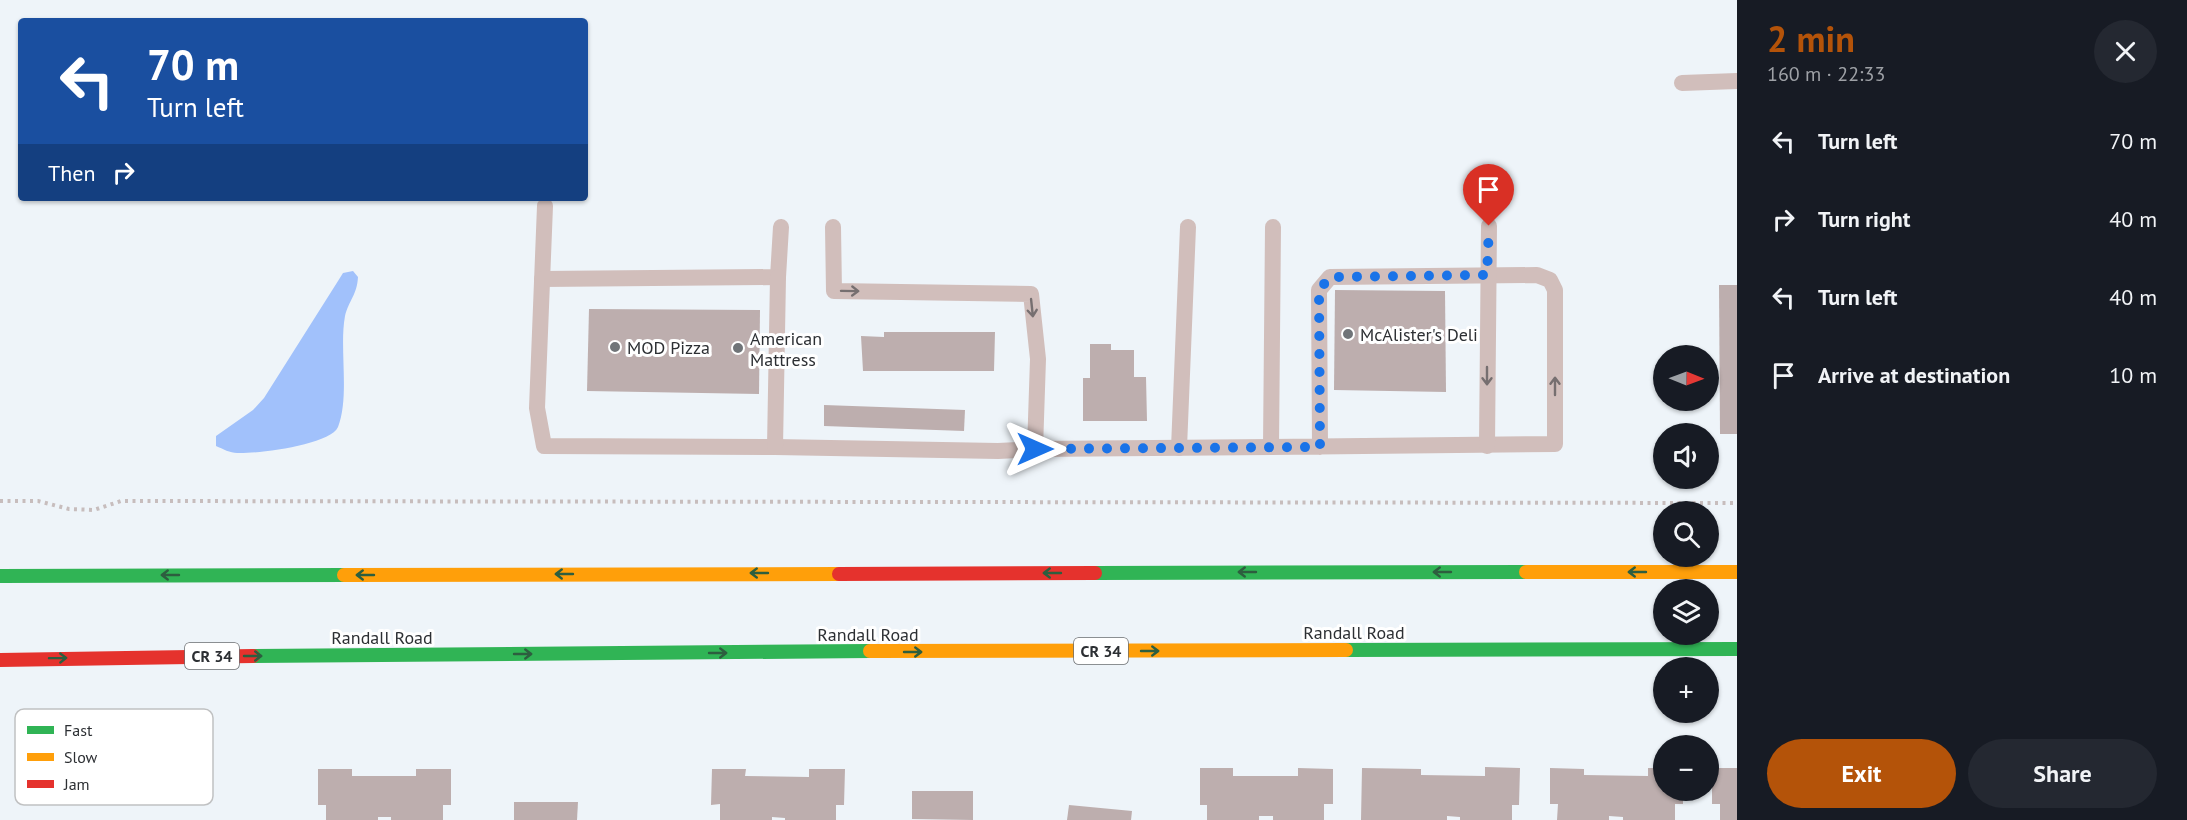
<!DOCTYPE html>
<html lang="en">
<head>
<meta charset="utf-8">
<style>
  :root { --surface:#171b24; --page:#242831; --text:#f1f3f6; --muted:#9ea1a6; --accent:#b45309 }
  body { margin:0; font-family:"PT Sans",sans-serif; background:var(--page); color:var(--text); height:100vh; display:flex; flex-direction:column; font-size:22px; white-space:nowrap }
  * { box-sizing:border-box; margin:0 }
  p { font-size:20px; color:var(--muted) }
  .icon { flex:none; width:33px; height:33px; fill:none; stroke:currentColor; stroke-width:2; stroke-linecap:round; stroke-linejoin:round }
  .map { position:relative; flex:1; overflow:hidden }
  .details { display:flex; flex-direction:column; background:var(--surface); width:450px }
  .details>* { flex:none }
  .banner { position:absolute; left:18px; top:18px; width:570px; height:183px; border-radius:6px; box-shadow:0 2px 4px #0004; background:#1a4fa0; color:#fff; overflow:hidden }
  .needle { width:39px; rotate:91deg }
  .fabs { position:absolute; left:1653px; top:345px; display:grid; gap:12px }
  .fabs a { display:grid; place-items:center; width:66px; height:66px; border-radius:50%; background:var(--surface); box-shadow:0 2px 4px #0004; font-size:30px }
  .pin { position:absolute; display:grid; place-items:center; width:51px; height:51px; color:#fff; margin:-62px -26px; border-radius:50% 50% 50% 0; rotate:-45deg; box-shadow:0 0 6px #0007 }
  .pin .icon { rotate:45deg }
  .me { position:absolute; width:66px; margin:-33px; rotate:90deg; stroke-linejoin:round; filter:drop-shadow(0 0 4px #0008) }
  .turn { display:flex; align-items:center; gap:21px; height:126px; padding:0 30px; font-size:27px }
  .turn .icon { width:78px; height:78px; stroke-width:2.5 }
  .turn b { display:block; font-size:42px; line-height:51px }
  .then { display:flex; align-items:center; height:57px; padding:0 30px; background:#0003; gap:12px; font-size:22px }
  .round { display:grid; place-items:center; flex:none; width:63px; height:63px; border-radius:32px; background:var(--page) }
  .summary { display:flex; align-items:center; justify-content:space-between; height:102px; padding:0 30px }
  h1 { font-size:36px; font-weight:800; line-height:45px; color:var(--accent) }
  .primary-button { display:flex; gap:12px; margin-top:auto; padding:12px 30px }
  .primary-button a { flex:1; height:69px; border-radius:36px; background:var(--accent); color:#fff; font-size:24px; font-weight:800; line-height:69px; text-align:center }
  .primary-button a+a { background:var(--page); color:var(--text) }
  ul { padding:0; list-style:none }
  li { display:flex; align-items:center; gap:18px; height:78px; padding:0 30px }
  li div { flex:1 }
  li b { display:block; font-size:22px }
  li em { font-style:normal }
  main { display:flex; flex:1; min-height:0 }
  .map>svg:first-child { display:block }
  .water { fill:#a1c1fb }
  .building { fill:#bdaeae }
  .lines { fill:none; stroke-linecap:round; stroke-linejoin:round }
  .path { stroke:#c7bdbd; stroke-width:4; stroke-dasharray:3 4.5; stroke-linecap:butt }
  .lane { stroke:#d1bebb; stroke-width:16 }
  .fast { stroke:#30b455; stroke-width:14 }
  .slow { stroke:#ff9f0a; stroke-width:14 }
  .jam { stroke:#e5322d; stroke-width:14 }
  .oneway { stroke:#766f70 }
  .oneway2 { stroke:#2d5e3f }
  .route { stroke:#1a73e8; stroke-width:10; stroke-dasharray:0 18 }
  .poi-dot { fill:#707478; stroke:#fff; stroke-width:2 }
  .labels { text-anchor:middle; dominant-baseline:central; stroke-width:6; stroke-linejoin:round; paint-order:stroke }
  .shield { fill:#fff; stroke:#6b6d70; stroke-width:1.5 }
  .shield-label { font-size:16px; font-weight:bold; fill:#2c2f33 }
  .poi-label { font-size:18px; fill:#2c2f33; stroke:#fff; text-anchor:start }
  .street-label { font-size:18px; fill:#2c2f33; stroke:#fff }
  .key { fill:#fff; stroke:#c0c1c2; stroke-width:1.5 }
  .key-label { font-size:16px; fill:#2c2f33 }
</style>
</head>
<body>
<main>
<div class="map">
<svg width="1737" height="820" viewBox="0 0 1737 820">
  <rect width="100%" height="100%" fill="#eef4f9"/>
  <path class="water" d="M353 271 358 277C357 295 349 300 345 316 339 348 350 396 338 427 330 445 257 454 237 453 230 453 223 449 216 446V436L253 410 264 398 338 281 343 273Z"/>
  <g class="building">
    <path d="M1719 285H1737V434H1720Z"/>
    <path d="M1335 290 1445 291 1446 392 1334 390Z"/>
    <path d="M589 309 760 310 759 394 587 391Z"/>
    <path d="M884 332H995L994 371H863L861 336 884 337Z"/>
    <path d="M1090 344H1111V350H1134V377H1146L1147 421H1083V378H1090Z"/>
    <path d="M824 405 965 410 964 431 824 426Z"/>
    <path d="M1485 767 1520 768 1519 805H1512V820H1460V817L1447 816V820H1361L1362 768 1421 769V775L1485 776Z"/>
    <path d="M1200 768H1233V776H1298V768L1333 769V804H1324V820H1273V816H1259V820H1207V805H1200Z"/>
    <path d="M1550 768 1584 769V775L1648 776V768H1664V790H1683V804H1675V820H1623V817L1609 816V820H1557L1558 804H1550Z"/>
    <path d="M1712 768H1737V820H1720V804H1712Z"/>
    <path d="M318 769H352V776H416V769H451V805H443V820H391V817H378V820H326V805H318Z"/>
    <path d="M712 769H746L745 776 809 777V769H845L844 805H836V820H785V818L772 817V820H720V804L711 805Z"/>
    <path d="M912 791H973V820L912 819Z"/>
    <path d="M514 802H578L577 820H514Z"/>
    <path d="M1069 805 1132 811 1131 820H1067Z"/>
  </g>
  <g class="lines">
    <path class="path" d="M0 501H38L69 509 94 510 121 501 1737 503"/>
    <g class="lane">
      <path d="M1682 83 1737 81"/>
      <path d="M545 206 537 408 544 446 775 447 998 451 1035 449 1271 447"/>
      <path d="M833 227 834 291 1031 294 1038 359 1035 449"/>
      <path d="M1273 227 1271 447 1555 444V290L1550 280 1537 275 1330 277 1319 290 1320 447"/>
      <path d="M542 279 778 277 781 227"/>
      <path d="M1487 446 1489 226"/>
      <path d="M775 447 778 277"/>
      <path d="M1179 448 1188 227"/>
    </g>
    <g class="fast">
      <path d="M1095 573 1526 572"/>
      <path d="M0 576 344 575"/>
      <path d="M1346 650 1737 649"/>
      <path d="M253 656 870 651"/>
    </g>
    <g class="slow">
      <path d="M1526 572H1737"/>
      <path d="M344 575 839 574"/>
      <path d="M870 651 1346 650"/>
    </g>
    <g class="jam">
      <path d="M839 574 1095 573"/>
      <path d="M0 660 253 656"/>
    </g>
  </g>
  <defs><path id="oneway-shaft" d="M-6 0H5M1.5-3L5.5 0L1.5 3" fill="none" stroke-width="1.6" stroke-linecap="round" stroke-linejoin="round" transform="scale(1.5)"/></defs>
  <g class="oneway">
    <use href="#oneway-shaft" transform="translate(850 291) rotate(1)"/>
    <use href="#oneway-shaft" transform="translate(1032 308) rotate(84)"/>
    <use href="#oneway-shaft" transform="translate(1487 376) rotate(90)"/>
    <use href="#oneway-shaft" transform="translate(1555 386) rotate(-90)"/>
  </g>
  <g class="oneway2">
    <use href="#oneway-shaft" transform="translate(1247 572) rotate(180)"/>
    <use href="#oneway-shaft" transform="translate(1442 572) rotate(180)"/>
    <use href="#oneway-shaft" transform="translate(1637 572) rotate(180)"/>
    <use href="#oneway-shaft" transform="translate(759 573) rotate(180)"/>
    <use href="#oneway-shaft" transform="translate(1052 573) rotate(180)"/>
    <use href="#oneway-shaft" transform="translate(564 574) rotate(180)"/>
    <use href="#oneway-shaft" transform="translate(170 575) rotate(180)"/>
    <use href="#oneway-shaft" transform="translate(365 575) rotate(180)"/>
    <use href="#oneway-shaft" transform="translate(1150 651)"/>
    <use href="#oneway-shaft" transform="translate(913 652)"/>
    <use href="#oneway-shaft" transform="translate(718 653)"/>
    <use href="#oneway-shaft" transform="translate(523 654)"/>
    <use href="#oneway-shaft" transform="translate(253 656)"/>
    <use href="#oneway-shaft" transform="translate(58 658) rotate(-1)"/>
  </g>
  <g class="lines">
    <path class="route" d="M1035 449 1320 447 1319 290 1330 277 1487 275 1489 226"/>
  </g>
  <g class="poi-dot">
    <circle cx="1348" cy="334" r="6"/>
    <circle cx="615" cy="347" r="6"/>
    <circle cx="738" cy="348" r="6"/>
  </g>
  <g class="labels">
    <g class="shield">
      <rect x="1074" y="638" width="54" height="26" rx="4.5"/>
      <rect x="185" y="643" width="54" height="26" rx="4.5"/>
    </g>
    <g class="shield-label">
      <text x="1101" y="651">CR 34</text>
      <text x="212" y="656">CR 34</text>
    </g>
    <g class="poi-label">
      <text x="1360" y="334">McAlister's Deli</text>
      <text x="750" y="338">American<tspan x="750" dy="21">Mattress</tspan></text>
      <text x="627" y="347">MOD Pizza</text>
    </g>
    <g class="street-label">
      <text x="1354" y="632">Randall Road</text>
      <text x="868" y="634">Randall Road</text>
      <text x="382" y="637">Randall Road</text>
    </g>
  </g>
  <rect x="15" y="709" width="198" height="96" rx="9" class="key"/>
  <rect x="27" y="726" width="27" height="8" fill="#30b455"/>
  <rect x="27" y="753" width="27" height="8" fill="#ff9f0a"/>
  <rect x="27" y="780" width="27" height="8" fill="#e5322d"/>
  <g class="key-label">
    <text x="64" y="736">Fast</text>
    <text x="64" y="763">Slow</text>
    <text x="64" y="790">Jam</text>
  </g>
</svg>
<div class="fabs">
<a><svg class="needle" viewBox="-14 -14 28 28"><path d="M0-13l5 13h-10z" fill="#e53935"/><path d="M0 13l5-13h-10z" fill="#9ea1a6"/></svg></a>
<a><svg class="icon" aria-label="sound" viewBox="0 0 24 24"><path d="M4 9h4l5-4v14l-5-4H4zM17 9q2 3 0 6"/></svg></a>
<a><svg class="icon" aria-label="search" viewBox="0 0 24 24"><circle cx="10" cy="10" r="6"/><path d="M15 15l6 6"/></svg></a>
<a><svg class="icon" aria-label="layers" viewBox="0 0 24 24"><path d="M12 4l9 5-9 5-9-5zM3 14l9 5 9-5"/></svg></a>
<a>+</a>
<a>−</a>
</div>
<div class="pin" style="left:1489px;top:226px;background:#d93025"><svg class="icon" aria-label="arrive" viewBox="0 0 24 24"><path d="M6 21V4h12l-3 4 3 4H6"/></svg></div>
<svg class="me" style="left:1035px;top:449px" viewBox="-20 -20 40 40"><path d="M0-17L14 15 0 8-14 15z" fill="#1a73e8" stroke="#fff" stroke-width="4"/></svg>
<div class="banner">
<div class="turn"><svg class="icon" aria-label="left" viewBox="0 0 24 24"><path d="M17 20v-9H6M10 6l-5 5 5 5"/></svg><div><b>70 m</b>Turn left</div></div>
<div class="then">Then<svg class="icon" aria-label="right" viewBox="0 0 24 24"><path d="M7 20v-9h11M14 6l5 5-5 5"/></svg></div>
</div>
</div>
<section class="details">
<div class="summary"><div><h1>2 min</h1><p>160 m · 22:33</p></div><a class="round"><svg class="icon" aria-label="close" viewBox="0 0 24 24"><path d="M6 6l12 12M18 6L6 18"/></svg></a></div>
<ul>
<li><svg class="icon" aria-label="left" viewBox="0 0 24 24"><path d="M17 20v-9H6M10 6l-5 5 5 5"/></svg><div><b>Turn left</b></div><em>70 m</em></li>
<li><svg class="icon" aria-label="right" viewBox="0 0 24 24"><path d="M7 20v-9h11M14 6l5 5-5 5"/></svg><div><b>Turn right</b></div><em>40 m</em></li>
<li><svg class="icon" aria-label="left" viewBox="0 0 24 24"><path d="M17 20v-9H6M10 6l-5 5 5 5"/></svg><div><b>Turn left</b></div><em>40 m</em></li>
<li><svg class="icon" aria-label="arrive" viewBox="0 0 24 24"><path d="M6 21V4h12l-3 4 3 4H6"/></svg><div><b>Arrive at destination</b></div><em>10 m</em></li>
</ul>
<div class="primary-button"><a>Exit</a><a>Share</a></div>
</section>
</main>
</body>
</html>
